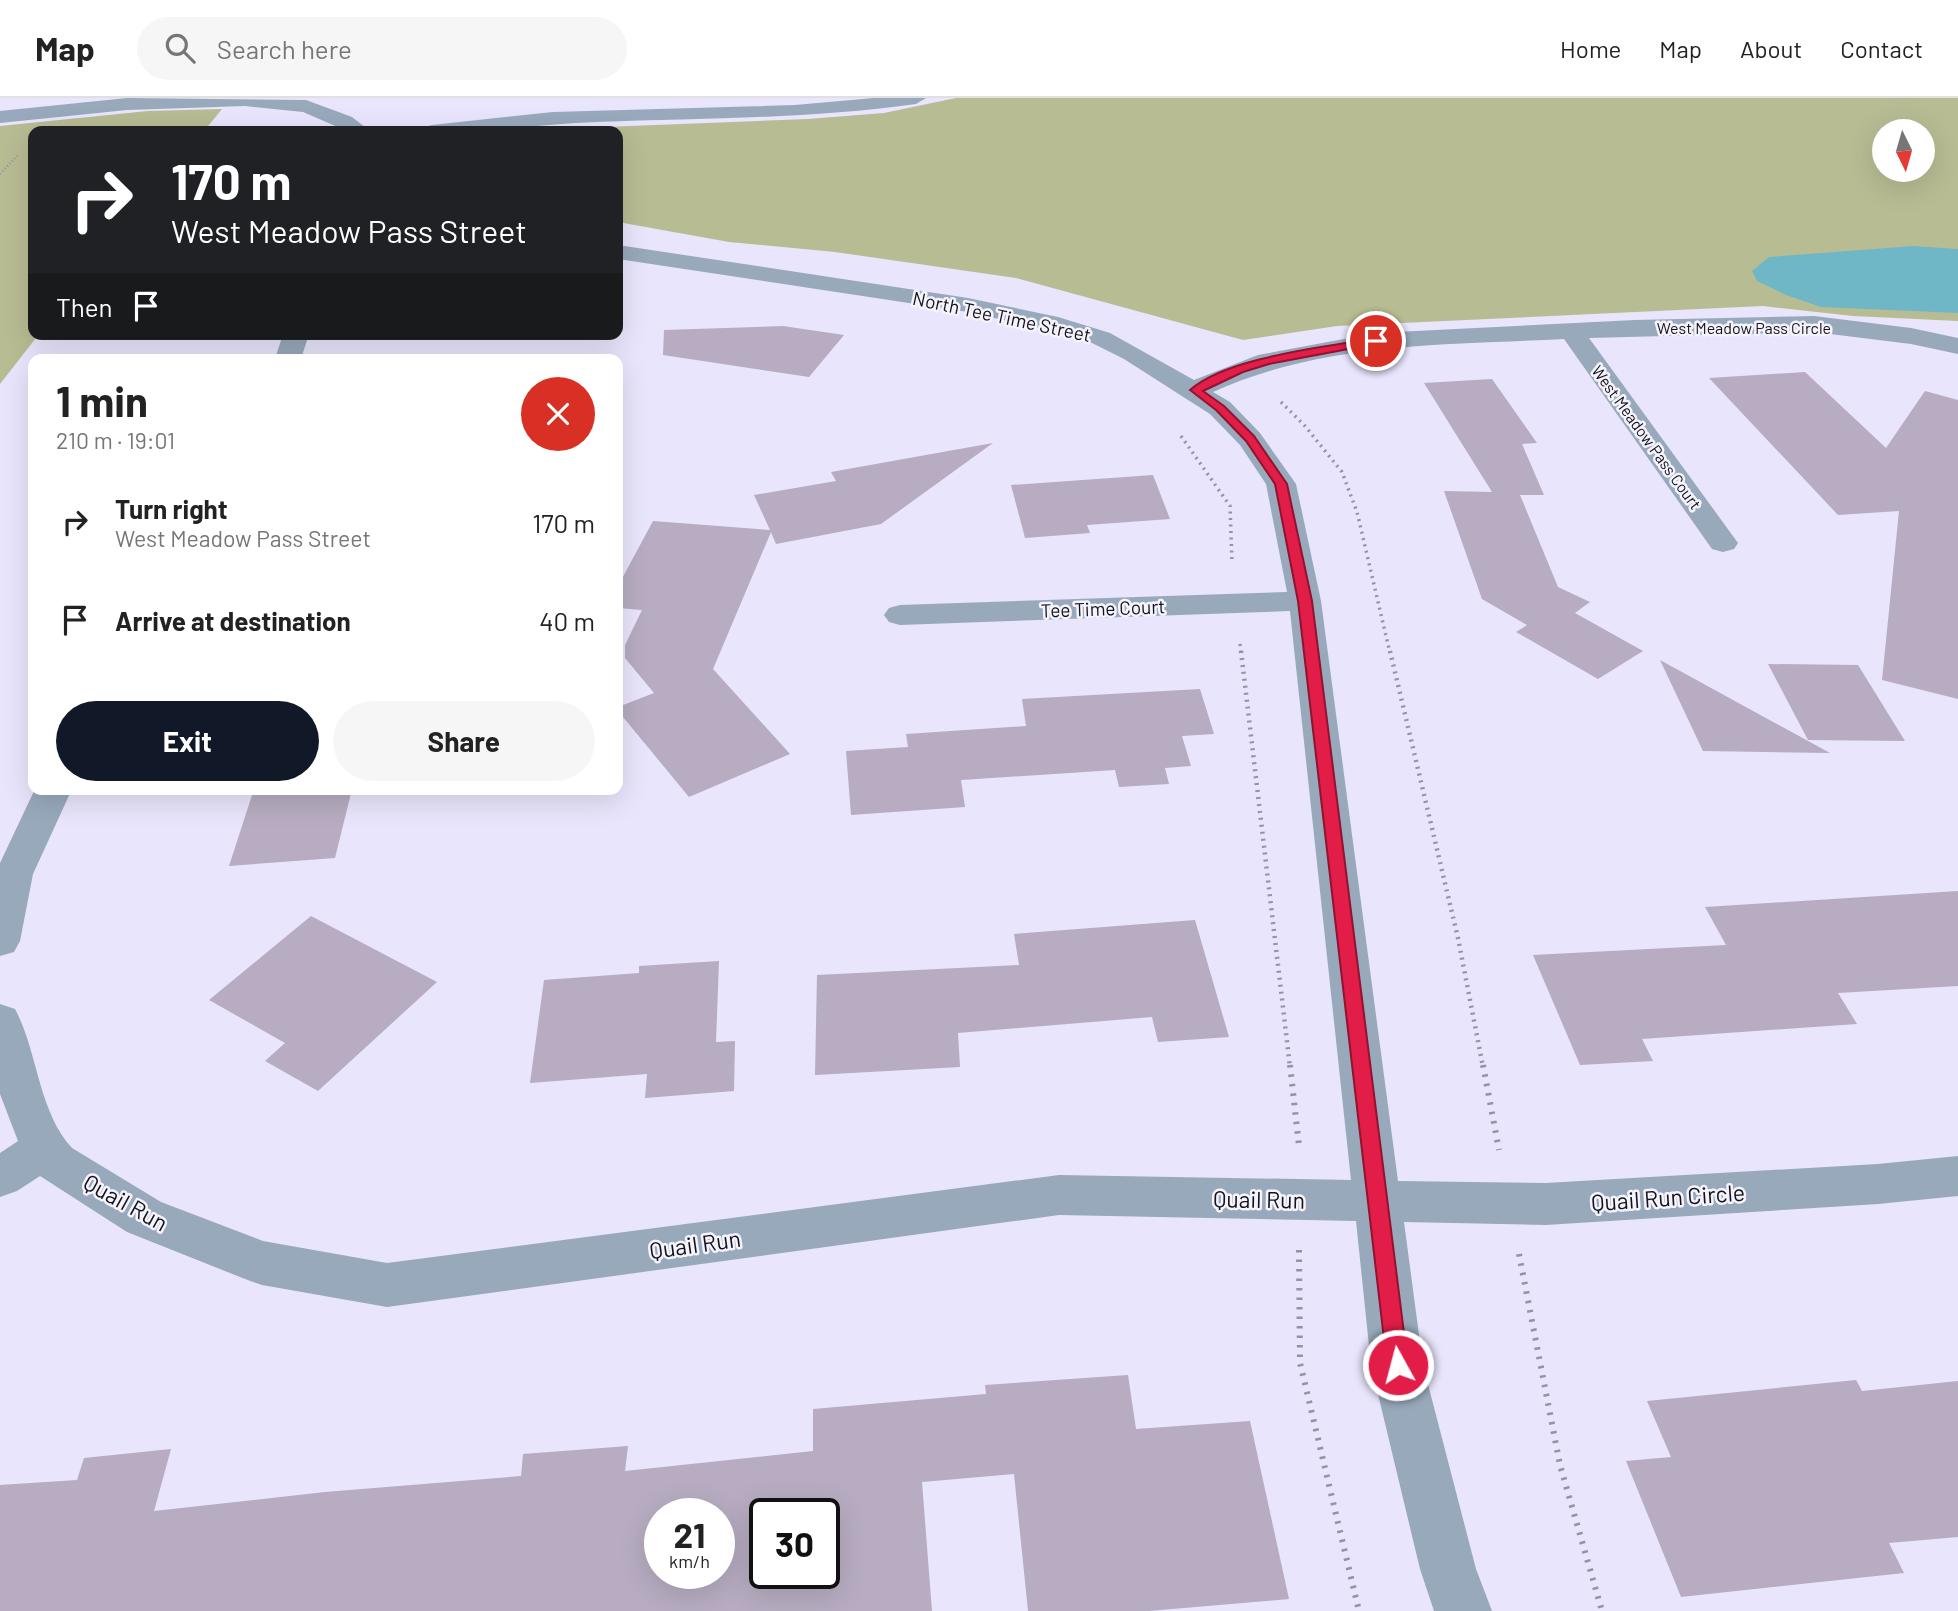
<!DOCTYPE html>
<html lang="en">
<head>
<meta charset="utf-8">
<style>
  :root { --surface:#fff; --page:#f6f6f6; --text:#222; --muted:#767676; --line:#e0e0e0; --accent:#111827 }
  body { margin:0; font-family:Barlow,sans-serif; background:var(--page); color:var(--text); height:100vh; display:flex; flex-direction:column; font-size:26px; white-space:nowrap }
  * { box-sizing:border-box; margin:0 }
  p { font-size:23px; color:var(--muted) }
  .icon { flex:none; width:38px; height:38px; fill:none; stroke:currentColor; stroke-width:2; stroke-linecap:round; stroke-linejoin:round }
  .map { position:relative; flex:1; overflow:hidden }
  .side { position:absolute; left:28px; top:256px; width:595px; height:441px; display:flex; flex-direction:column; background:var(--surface); border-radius:14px; box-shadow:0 7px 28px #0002 }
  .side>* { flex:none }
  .guide { position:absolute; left:28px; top:28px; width:595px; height:214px; border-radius:14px; box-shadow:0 7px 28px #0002; background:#202124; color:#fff; overflow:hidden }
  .needle { width:46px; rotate:175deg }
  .fabs { position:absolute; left:1872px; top:21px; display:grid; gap:14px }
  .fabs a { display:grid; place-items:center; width:63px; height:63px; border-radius:50%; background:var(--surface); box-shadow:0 7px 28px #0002; font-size:35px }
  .speed { position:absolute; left:644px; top:1400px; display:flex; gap:14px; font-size:35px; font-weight:700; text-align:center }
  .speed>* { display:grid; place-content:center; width:91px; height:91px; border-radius:50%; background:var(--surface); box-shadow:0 7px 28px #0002; line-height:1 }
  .speed small { font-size:18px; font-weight:400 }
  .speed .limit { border:4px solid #111; border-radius:10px; background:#fff; color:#111 }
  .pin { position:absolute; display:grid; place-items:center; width:60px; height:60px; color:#fff; margin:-30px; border:4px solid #fff; border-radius:50%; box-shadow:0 2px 7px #0007 }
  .me { position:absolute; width:77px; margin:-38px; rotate:353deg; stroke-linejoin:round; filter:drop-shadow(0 0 5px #0008) }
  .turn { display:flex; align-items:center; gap:24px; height:147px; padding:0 28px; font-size:32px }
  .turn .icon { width:91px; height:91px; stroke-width:2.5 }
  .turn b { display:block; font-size:49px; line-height:60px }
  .then { display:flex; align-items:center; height:66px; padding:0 28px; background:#0003; gap:14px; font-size:26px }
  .round { display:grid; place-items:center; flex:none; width:74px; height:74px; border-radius:37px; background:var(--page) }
  .overview { display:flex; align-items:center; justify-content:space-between; height:119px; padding:0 28px }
  h1 { font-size:42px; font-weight:700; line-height:52px }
  .cta { display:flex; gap:14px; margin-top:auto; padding:14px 28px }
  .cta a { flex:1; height:80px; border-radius:42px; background:var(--accent); color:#fff; font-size:28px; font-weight:700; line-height:80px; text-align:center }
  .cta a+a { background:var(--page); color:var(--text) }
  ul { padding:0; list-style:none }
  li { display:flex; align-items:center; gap:21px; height:98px; padding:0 28px }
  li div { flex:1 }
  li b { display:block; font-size:26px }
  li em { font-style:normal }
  header { display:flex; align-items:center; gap:42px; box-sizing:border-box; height:98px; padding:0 35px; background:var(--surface); border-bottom:2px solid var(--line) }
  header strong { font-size:33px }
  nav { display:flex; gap:38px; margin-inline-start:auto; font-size:24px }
  .search { width:490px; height:63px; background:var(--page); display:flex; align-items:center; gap:18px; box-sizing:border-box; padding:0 24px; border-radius:38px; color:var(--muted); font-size:26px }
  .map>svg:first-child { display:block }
  .green { fill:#b8bc93; fill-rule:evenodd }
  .water { fill:#6fb7c6 }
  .building { fill:#b7acc1; fill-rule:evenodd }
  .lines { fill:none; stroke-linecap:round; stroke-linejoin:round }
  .path-far3 { stroke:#9592a3; stroke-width:2.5; stroke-dasharray:1 2.5; stroke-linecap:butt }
  .path-far2 { stroke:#9592a3; stroke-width:3.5; stroke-dasharray:2 4.5; stroke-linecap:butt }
  .path-far1 { stroke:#9592a3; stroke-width:4.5; stroke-dasharray:2 5; stroke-linecap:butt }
  .path { stroke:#9592a3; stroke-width:6; stroke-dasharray:2.5 7; stroke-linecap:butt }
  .minor { fill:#98a9bc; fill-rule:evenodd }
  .route { fill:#e11d48; stroke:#92132f; stroke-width:2 }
  .labels { text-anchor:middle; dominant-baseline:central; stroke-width:5; stroke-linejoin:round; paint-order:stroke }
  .far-street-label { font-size:16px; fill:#14121a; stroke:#f5f4fd }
  .street-label { font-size:19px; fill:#14121a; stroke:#f5f4fd }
  .near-street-label { font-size:23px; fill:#14121a; stroke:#f5f4fd }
</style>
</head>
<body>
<header>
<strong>Map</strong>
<div class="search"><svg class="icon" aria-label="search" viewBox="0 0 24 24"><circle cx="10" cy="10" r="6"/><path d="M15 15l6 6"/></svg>Search here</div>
<nav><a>Home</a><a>Map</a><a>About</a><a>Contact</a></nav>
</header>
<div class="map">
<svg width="1958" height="1513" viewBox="0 0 1958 1513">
  <rect width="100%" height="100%" fill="#e8e5fc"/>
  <g class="green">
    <path d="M956 0H1958V223L1853 218 1763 208 1337 228 1243 242 1016 180 835 154 729 144 618 124V33H503L808 21 884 15ZM1885 33H1923V72H1885Z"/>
    <path d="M222 11 204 33H33V236H39L0 286V28L148 13Z"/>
  </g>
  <path class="water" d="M1913 148 1958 151V215L1821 209 1786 197 1757 183 1752 173 1769 159Z"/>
  <g class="building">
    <path d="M783 228 844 237 809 279 663 257 664 232Z"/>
    <path d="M1805 274 1886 350 1925 293 1958 302V601L1882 582 1899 413 1838 417 1709 280Z"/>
    <path d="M1492 281 1537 345 1522 346 1544 397H1520L1558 489 1590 504 1575 515 1643 553 1598 581 1516 534 1527 527 1482 501 1444 393 1492 394 1424 285Z"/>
    <path d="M993 345 881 426 776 446 771 434 713 571 790 656 689 699 618 613V609L654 595 625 560V547L642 512 618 510V488L653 423 770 432 754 397 836 383 831 374Z"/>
    <path d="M1153 377 1170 421 1087 427 1090 435 1025 440 1011 387Z"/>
    <path d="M1660 562 1830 655 1703 653Z"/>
    <path d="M1768 566 1858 567 1905 643 1808 642Z"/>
    <path d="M1200 591 1214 636 1182 638 1191 668 1165 670 1169 686 1119 689 1115 672 961 682 965 709 851 717 846 653 908 649 906 636 1026 628 1022 601Z"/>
    <path d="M254 691H352L335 760 229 768Z"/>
    <path d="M1958 793V888L1838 895 1857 926 1642 941 1653 963 1580 967 1533 857 1726 847 1705 809Z"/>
    <path d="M311 818 437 884 318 993 265 963 285 945 209 902Z"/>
    <path d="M1195 822 1229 939 1158 944 1152 919 958 935 960 969 815 977 817 877 1019 867 1014 836Z"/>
    <path d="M719 863 716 944 735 943 734 993 645 1000 647 976 530 985 544 882 639 875V868Z"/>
    <path d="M1128 1277 1136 1331 1250 1323 1289 1501 1149 1513H1028L1014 1376 922 1384 932 1513H0V1387L77 1382 84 1360 171 1351 154 1413 325 1394 521 1378 523 1356 628 1348 625 1373 813 1353V1311L986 1296 985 1287ZM660 1416H719V1475H660ZM765 1416H824V1475H765Z"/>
    <path d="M1856 1282 1862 1293 1958 1283V1439L1889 1445 1904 1475 1681 1499 1626 1363 1671 1359 1647 1303Z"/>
  </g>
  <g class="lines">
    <path class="path-far3" d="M0 76 18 57"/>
    <g class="path-far2">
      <path d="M1281 304 1305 328 1342 374 1357 414 1390 555"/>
      <path d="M1181 338 1230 408 1232 464"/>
      <path d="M1240 546 1241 555"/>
    </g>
    <g class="path-far1">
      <path d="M1241 553 1290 969"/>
      <path d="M1390 553 1458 840 1483 969"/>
    </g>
    <g class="path">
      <path d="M1290 967 1299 1048"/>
      <path d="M1483 967 1499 1052"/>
      <path d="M1299 1152 1300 1265 1359 1513"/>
      <path d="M1519 1156 1560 1367 1602 1513"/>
    </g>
    <g class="minor">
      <path d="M127 0 306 2 352 19 370 33H347L303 14 245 8 127 12 0 25V13Z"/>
      <path d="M874 0H926L916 6C810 21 704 20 597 24 539 26 480 36 422 33L425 29 432 27 553 14 795 7Z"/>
      <path d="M618 147 968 200 1058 219 1110 235 1194 282 1258 257 1376 235 1635 222 1814 218 1911 230 1958 240V256L1911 246 1814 234 1589 240 1738 445 1734 451 1723 454 1712 451 1564 241C1446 247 1322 244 1213 294L1230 304 1260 335 1296 386 1321 503 1398 1083 1546 1085 1878 1066 1958 1058V1098L1878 1106 1546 1127 1404 1124 1423 1267 1476 1471 1492 1513H1434L1420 1471 1371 1267 1356 1123 1059 1117 387 1209 262 1187 245 1181 127 1134 40 1078 17 1093 0 1099V1055L18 1043 0 996V906L15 911C38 954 38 1013 72 1050L161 1104 263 1143 387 1165 1059 1077 1351 1082 1290 513 900 527 889 524 884 517 889 510 900 507 1287 494 1266 386 1240 347 1210 316 1124 261 1092 245 1052 233 968 214 618 161Z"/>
      <path d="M283 236H309L301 261H275Z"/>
      <path d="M35 691H72L33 776 20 843 14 854 0 858V765Z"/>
    </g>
  </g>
  <path class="route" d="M1376 240 1381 243 1380 245 1269 266 1243 274 1203 293 1224 308 1254 338 1287 386 1312 503 1408 1267 1405 1274 1398 1277 1390 1274 1387 1267 1298 503 1275 386 1246 343 1216 312 1190 292C1227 259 1326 249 1376 240Z"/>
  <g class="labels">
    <g class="far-street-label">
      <text x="1744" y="229">West Meadow Pass Circle</text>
      <text transform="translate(1647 339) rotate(54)">West Meadow Pass Court</text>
    </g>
    <g class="street-label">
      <text transform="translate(1002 218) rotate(12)">North Tee Time Street</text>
      <text transform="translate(1103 510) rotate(-2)">Tee Time Court</text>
    </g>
    <g class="near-street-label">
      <text transform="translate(1668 1099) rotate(-4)">Quail Run Circle</text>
      <text transform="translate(1259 1101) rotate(1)">Quail Run</text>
      <text transform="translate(126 1104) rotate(29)">Quail Run</text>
      <text transform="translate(695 1146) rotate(-8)">Quail Run</text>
    </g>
  </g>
</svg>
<div class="fabs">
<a><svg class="needle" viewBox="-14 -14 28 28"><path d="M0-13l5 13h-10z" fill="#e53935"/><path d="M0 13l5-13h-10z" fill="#767676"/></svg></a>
</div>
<div class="speed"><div>21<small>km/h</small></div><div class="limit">30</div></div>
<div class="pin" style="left:1376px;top:243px;background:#d93025"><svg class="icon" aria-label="arrive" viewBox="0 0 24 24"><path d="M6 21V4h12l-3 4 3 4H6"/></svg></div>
<svg class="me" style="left:1398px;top:1267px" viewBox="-20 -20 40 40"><circle r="17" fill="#e11d48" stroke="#fff" stroke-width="3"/><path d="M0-11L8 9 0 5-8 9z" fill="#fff"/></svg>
<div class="guide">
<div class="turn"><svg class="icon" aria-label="right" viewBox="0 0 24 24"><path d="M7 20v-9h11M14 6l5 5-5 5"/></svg><div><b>170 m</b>West Meadow Pass Street</div></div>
<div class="then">Then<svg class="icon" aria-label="arrive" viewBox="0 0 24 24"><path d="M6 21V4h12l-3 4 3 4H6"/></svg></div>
</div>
<section class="side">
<div class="overview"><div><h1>1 min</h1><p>210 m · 19:01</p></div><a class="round" style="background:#d93025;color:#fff"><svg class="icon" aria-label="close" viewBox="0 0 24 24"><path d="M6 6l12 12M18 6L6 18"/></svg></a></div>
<ul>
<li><svg class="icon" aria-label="right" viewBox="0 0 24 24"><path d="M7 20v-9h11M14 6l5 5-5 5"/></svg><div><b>Turn right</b><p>West Meadow Pass Street</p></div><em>170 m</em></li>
<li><svg class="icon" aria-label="arrive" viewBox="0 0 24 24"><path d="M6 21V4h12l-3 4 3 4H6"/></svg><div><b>Arrive at destination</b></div><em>40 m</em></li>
</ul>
<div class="cta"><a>Exit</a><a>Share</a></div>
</section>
</div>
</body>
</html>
